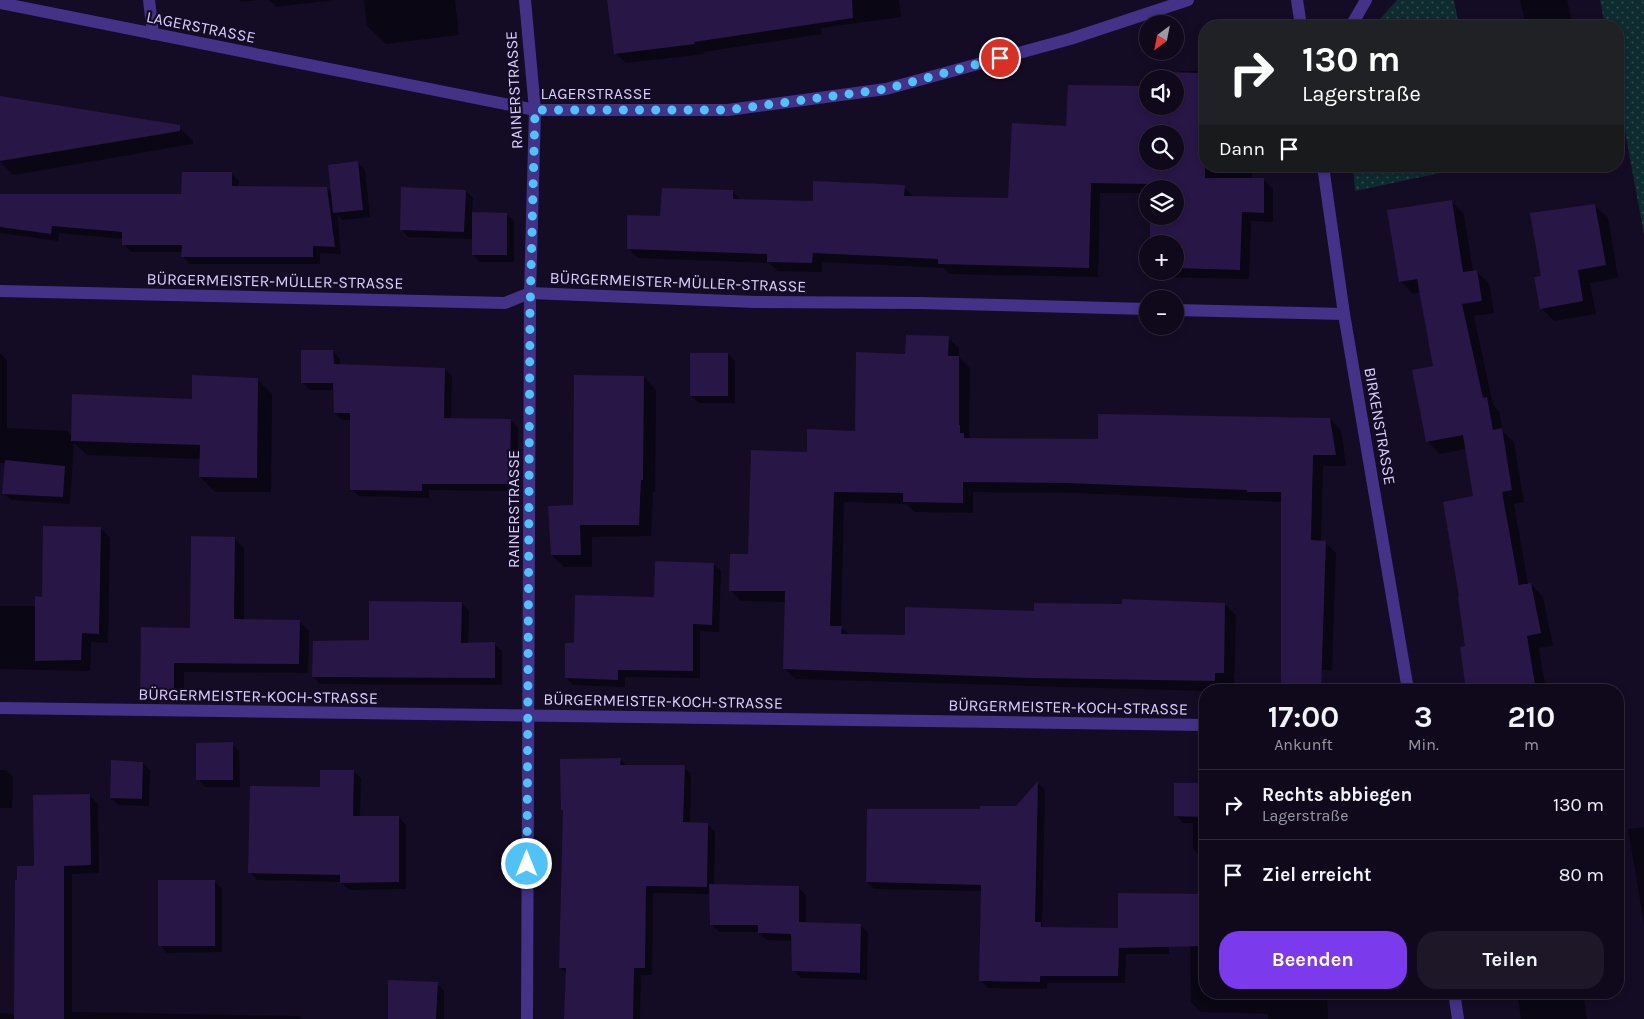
<!DOCTYPE html>
<html lang="de">
<head>
<meta charset="utf-8">
<style>
  :root { --surface:#0f091b; --page:#1d1728; --text:#f1f3f6; --muted:#9b9aa3; --line:#2f2a3a; --accent:#7c3aed }
  body { margin:0; font-family:Karla,sans-serif; background:var(--page); color:var(--text); height:100vh; display:flex; flex-direction:column; font-size:19px; white-space:nowrap }
  * { box-sizing:border-box; margin:0 }
  p { font-size:16px; color:var(--muted) }
  .icon { flex:none; width:28px; height:28px; fill:none; stroke:currentColor; stroke-width:2; stroke-linecap:round; stroke-linejoin:round }
  .map { position:relative; flex:1; overflow:hidden }
  .side { position:absolute; left:1199px; top:684px; width:425px; height:315px; display:flex; flex-direction:column; background:var(--surface); border-radius:20px; box-shadow:0 2px 8px #0003,0 0 0 1px var(--line) }
  .side>* { flex:none }
  .top-card { position:absolute; left:1199px; top:20px; width:425px; height:152px; border-radius:20px; box-shadow:0 2px 8px #0003,0 0 0 1px var(--line); background:#202124; color:#fff; overflow:hidden }
  .needle { width:32px; rotate:212deg }
  .controls { position:absolute; left:1139px; top:15px; display:grid; gap:10px }
  .controls a { display:grid; place-items:center; width:45px; height:45px; border-radius:50%; background:var(--surface); box-shadow:0 2px 8px #0003,0 0 0 1px var(--line); font-size:25px }
  .pin { position:absolute; display:grid; place-items:center; width:42px; height:42px; color:#fff; margin:-21px; border:2px solid #fff; border-radius:50%; box-shadow:0 1px 5px #0007 }
  .me { position:absolute; width:55px; margin:-28px; rotate:0deg; stroke-linejoin:round; filter:drop-shadow(0 0 4px #0008) }
  .turn { display:flex; align-items:center; gap:18px; height:105px; padding:0 20px; font-size:22px }
  .turn .icon { width:65px; height:65px; stroke-width:2.5 }
  .turn b { display:block; font-size:35px; line-height:42px }
  .then { display:flex; align-items:center; height:48px; padding:0 20px; background:#0003; gap:10px; font-size:19px }
  .eta { display:flex; justify-content:space-evenly; align-items:center; height:85px; text-align:center }
  .eta b { font-size:30px; font-weight:700; line-height:35px }
  .cta { display:flex; gap:10px; margin-top:auto; padding:10px 20px }
  .cta a { flex:1; height:58px; border-radius:20px; background:var(--accent); color:#fff; font-size:20px; font-weight:700; line-height:58px; text-align:center }
  .cta a+a { background:var(--page); color:var(--text) }
  ul { padding:0; list-style:none }
  li { display:flex; align-items:center; gap:15px; height:70px; padding:0 20px; border-top:1px solid var(--line) }
  li div { flex:1 }
  li b { display:block; font-size:19px }
  li em { font-style:normal }
  .map>svg:first-child { display:block }
  .park { fill:url(#park-dots) }
  .shadow { fill:#0007; fill-rule:evenodd }
  .building { fill:#281647; fill-rule:evenodd }
  .lines { fill:none; stroke-linecap:round; stroke-linejoin:round }
  .minor { stroke:#433288; stroke-width:12 }
  .route { stroke:#4fc3f7; stroke-width:9; stroke-dasharray:0 16.2 }
  .labels { text-anchor:middle; dominant-baseline:central; stroke-width:4.5; stroke-linejoin:round; paint-order:stroke }
  .street-label { font-size:16px; fill:#dccfff; stroke:#140c24 }
</style>
</head>
<body>
<div class="map">
<svg width="1644" height="1019" viewBox="0 0 1644 1019">
  <defs>
    <pattern id="park-dots" width="8" height="8" patternUnits="userSpaceOnUse" patternTransform="scale(1.25)"><rect width="8" height="8" fill="#0e2b2f"/><path d="M2 2h.1M6 6h.1" fill="none" stroke="#30494e" stroke-width="1.8" stroke-linecap="round"/></pattern>
  </defs>
  <rect width="100%" height="100%" fill="#140c24"/>
  <g class="park">
    <path d="M1397 0H1454L1459 26H1377L1381 18Z"/>
    <path d="M1600 0H1644V234L1618 94V26H1605Z"/>
    <path d="M1353 166H1473L1355 191Z"/>
  </g>
  <g class="shadow">
    <path d="M239 0H257L241 2Z"/>
    <path d="M269 0H334L276 7Z"/>
    <path d="M364 0H455L459 35 386 44 367 26Z"/>
    <path d="M608 0H899L901 17 821 28 822 34 704 52V54L626 63 615 53Z"/>
    <path d="M1520 0H1567L1573 25 1526 26Z"/>
    <path d="M1180 71H1205V166H1252V179H1263L1273 189V222L1251 221 1249 279 1161 277 1155 271H1175V189H1148V193H1100L1098 277 949 274 944 268 822 262V272L778 271 769 263 638 258 628 248 662 217 732 191 742 201 814 202 904 187 914 197 1009 200 1067 127 1148 106H1175ZM1148 134H1175V161H1148Z"/>
    <path d="M0 97 179 127 193 141V144L13 175 0 162Z"/>
    <path d="M358 163 365 170 370 217 342 220 337 214 341 254 320 253V264H190L183 257V252H131L124 244 123 239 59 233 58 241 0 233V196H183L231 173 239 181V187L327 188 332 194Z"/>
    <path d="M466 191 473 198 472 213 506 214 514 221V262H480L473 255V239L408 237 401 229Z"/>
    <path d="M1451 201 1464 214 1473 271H1476L1489 283 1494 313 1474 316 1493 405 1499 411 1503 432 1514 442 1524 502 1514 504 1528 585 1531 584 1543 597 1553 646 1539 648 1546 690H1468L1467 647 1475 497 1466 449 1440 454 1428 442 1434 367 1421 292 1413 294 1400 281Z"/>
    <path d="M1594 205 1608 218 1618 278 1590 283 1596 314 1554 321 1541 308 1543 277Z"/>
    <path d="M948 338 959 348V357L970 368 969 435 971 439 1099 440 1330 419 1341 430 1346 466H1323L1321 542H1325L1336 553 1332 670 1293 669 1282 502 1077 493 973 492V513L915 512 906 504 844 502 841 627 849 635 906 636 1035 612 1225 604 1236 615 1234 683H1226V690L1205 691 795 679 784 668 786 602 741 601 730 590 808 453 856 433 906 355Z"/>
    <path d="M333 351 340 359V365L445 369 452 376 451 420H511L518 428 517 491 429 490V498L359 496 351 489V420H342L335 413V390H310L302 382Z"/>
    <path d="M0 353 7 360V428L67 431 72 435 257 379 272 394 271 492H215L200 477 201 459 87 455 74 443 70 504 11 500 3 493 6 463H0Z"/>
    <path d="M728 354 735 361V403H699L691 396Z"/>
    <path d="M644 377 656 390 655 492H653L651 536 592 537V567H564L552 555 574 506Z"/>
    <path d="M101 528 110 538 108 643 91 642 90 671 0 669V606H36Z"/>
    <path d="M234 538 244 548V620L299 621 309 631 308 673 184 672V700H151L142 690 192 629Z"/>
    <path d="M714 564 721 571 719 632 700 631V678L625 677V687L573 685 566 678 575 645Z"/>
    <path d="M462 603 469 611 468 644H494L502 651V685L320 684 313 676 370 641Z"/>
    <path d="M232 744 239 751 240 787H205L198 779Z"/>
    <path d="M620 759 627 766 684 767 691 774 690 824H707L715 832 714 885 799 888 806 895V924L861 926 868 933 867 980 801 978 793 970V941L766 940 758 932H719L711 924V894L653 893 652 975H641L640 1019H566L567 974 560 967Z"/>
    <path d="M142 763 150 770 149 806 118 805 111 798Z"/>
    <path d="M0 770H6L13 777 12 808H0Z"/>
    <path d="M353 771 361 778 360 818 399 817 406 825V889L349 890 341 882 257 880 250 872 321 788Z"/>
    <path d="M1038 783 1045 790 1042 925 1045 928 1120 929 1169 902V954H1126L1125 983H1047V989L988 988 981 981 982 891 874 889 867 882 981 811 1016 807Z"/>
    <path d="M1205 785V856H1200L1193 849V823H1183L1176 815Z"/>
    <path d="M89 795 98 804 99 873 72 874V1012L299 1016 303 1019H0V1013L15 1014 35 867Z"/>
    <path d="M1644 827V924L1628 829Z"/>
    <path d="M214 881 222 889V952L167 953 160 945Z"/>
    <path d="M1190 926H1205V992H1327L1328 1019H1268V1014L1201 1012 1191 1002Z"/>
    <path d="M437 983 444 991V1019H389Z"/>
    <path d="M1517 992H1583L1587 1019H1521Z"/>
  </g>
  <g class="building">
    <path d="M607 0H852L853 18 694 42 695 44 614 54Z"/>
    <path d="M1158 72 1205 73V178H1264V213L1242 212 1240 270 1175 268V244H1150V216H1175V189H1150V184L1091 183 1089 268 938 264V259L813 253 812 263 767 262V254L627 249V215L660 216 662 188 733 190V199L813 201V181L905 185 904 196 1008 198 1012 123 1066 126 1068 85 1148 86V106H1175V79H1158ZM1148 134H1175V161H1148Z"/>
    <path d="M0 96 180 125V131L0 161Z"/>
    <path d="M358 161 363 210 333 213 328 165Z"/>
    <path d="M182 172H232V186L327 187 335 247 313 246V257H181L182 245H122V232L52 226 51 234 0 227V194H181Z"/>
    <path d="M401 187 466 190 464 232 400 230Z"/>
    <path d="M1452 200 1463 272 1477 270 1482 301 1462 304 1483 398 1487 397 1493 430 1502 428 1512 490 1502 492 1519 585 1531 583 1541 633 1527 636 1536 690H1466L1460 647 1465 646 1458 597 1459 596 1443 502 1473 496 1463 435 1426 442 1412 370 1433 366 1417 279 1399 282 1387 210Z"/>
    <path d="M1595 204 1606 265 1578 270 1583 301 1540 309 1534 277 1541 276 1530 213Z"/>
    <path d="M472 212 507 213V255H472Z"/>
    <path d="M906 335 949 336 948 356H959V425H960V433H964V438L1098 439V414L1330 418 1336 455H1313L1311 540 1326 541 1321 690H1281V492H1247V490L1066 483 963 482V503L903 502V493L834 492 830 626H842L841 634 905 635V607L1034 611V603L1122 604V599L1225 603 1224 673H1215V681L1033 678 783 669 785 591H729L730 554H748L751 450 807 452V429L855 431 856 352 905 354Z"/>
    <path d="M301 350H333L334 364 445 368 444 418 511 419 510 484H422V491L350 490V413H334L333 383H301Z"/>
    <rect x="690" y="353" width="38" height="43"/>
    <path d="M192 375 258 378 257 478 199 477 200 445 71 441 72 394 192 399Z"/>
    <path d="M574 375 644 376 643 480H641L639 525H580L581 555H551L548 506 573 505Z"/>
    <path d="M5 460 65 466 63 497 2 494Z"/>
    <path d="M43 526 101 527 99 634 82 633 81 660 35 661V596L42 597Z"/>
    <path d="M191 536 235 537 234 619 300 620 299 664 174 663V691H140L141 627 190 628Z"/>
    <path d="M655 561 714 563 712 625 693 624V671L618 670V680L565 678V643H574L575 595 654 597Z"/>
    <path d="M369 601 462 602 461 643 495 642V678L312 677 313 641 369 640Z"/>
    <path d="M233 742V780H196V743Z"/>
    <path d="M621 758 620 765H685L683 822 708 823 707 887 646 886 645 968H634L633 1019H564L566 968H559L563 810H561L560 759Z"/>
    <path d="M111 760 143 762 142 799 110 798Z"/>
    <path d="M320 770H354L353 816H399V882L340 883V875L248 873 250 786 320 787Z"/>
    <path d="M1038 781 1035 922H1041V927L1118 928V893L1205 894V946L1119 948 1118 976H1040V982L979 981 981 885 866 882 867 809H980V806H1016Z"/>
    <path d="M1174 783H1205V817L1174 816Z"/>
    <path d="M90 794 91 865 64 866V1019H14L15 880H17V866H34L33 795Z"/>
    <rect x="158" y="880" width="57" height="66"/>
    <path d="M709 884 799 886V922L861 924 860 973 792 971 791 934 758 933V925H710Z"/>
    <path d="M388 980 438 982 436 1019H388Z"/>
  </g>
  <g class="lines">
    <g class="minor">
      <path d="M149 0 153 34"/>
      <path d="M525 0 535 110 530 293 527 1019"/>
      <path d="M1297 0 1301 26"/>
      <path d="M0 3 535 110H728L886 89 1070 39 1188 0"/>
      <path d="M1351 26 1366 0"/>
      <path d="M1323 166 1344 314 1408 690"/>
      <path d="M0 291 505 303 530 293 755 302 919 303 1148 309"/>
      <path d="M1175 310 1344 314"/>
      <path d="M0 708 1205 725"/>
      <path d="M1454 992 1458 1019"/>
    </g>
  </g>
  <g class="lines">
    <path class="route" d="M527 864 530 313 535 110H728L886 89 1000 58"/>
  </g>
  <g class="labels">
    <g class="street-label">
      <text transform="translate(201 27) rotate(11)">LAGERSTRASSE</text>
      <text transform="translate(514 90) rotate(-93)">RAINERSTRASSE</text>
      <text x="596" y="93">LAGERSTRASSE</text>
      <text transform="translate(275 281) rotate(1)">BÜRGERMEISTER-MÜLLER-STRASSE</text>
      <text transform="translate(678 282) rotate(2)">BÜRGERMEISTER-MÜLLER-STRASSE</text>
      <text transform="translate(1380 426) rotate(80)">BIRKENSTRASSE</text>
      <text transform="translate(513 509) rotate(-90)">RAINERSTRASSE</text>
      <text transform="translate(258 696) rotate(1)">BÜRGERMEISTER-KOCH-STRASSE</text>
      <text transform="translate(663 701) rotate(1)">BÜRGERMEISTER-KOCH-STRASSE</text>
      <text transform="translate(1068 707) rotate(1)">BÜRGERMEISTER-KOCH-STRASSE</text>
    </g>
  </g>
</svg>
<div class="controls">
<a><svg class="needle" viewBox="-14 -14 28 28"><path d="M0-13l5 13h-10z" fill="#e53935"/><path d="M0 13l5-13h-10z" fill="#9b9aa3"/></svg></a>
<a><svg class="icon" aria-label="sound" viewBox="0 0 24 24"><path d="M4 9h4l5-4v14l-5-4H4zM17 9q2 3 0 6"/></svg></a>
<a><svg class="icon" aria-label="search" viewBox="0 0 24 24"><circle cx="10" cy="10" r="6"/><path d="M15 15l6 6"/></svg></a>
<a><svg class="icon" aria-label="layers" viewBox="0 0 24 24"><path d="M12 4l9 5-9 5-9-5zM3 14l9 5 9-5"/></svg></a>
<a>+</a>
<a>−</a>
</div>
<div class="pin" style="left:1000px;top:58px;background:#d93025"><svg class="icon" aria-label="arrive" viewBox="0 0 24 24"><path d="M6 21V4h12l-3 4 3 4H6"/></svg></div>
<svg class="me" style="left:527px;top:864px" viewBox="-20 -20 40 40"><circle r="17" fill="#4fc3f7" stroke="#fff" stroke-width="3"/><path d="M0-11L8 9 0 5-8 9z" fill="#fff"/></svg>
<div class="top-card">
<div class="turn"><svg class="icon" aria-label="right" viewBox="0 0 24 24"><path d="M7 20v-9h11M14 6l5 5-5 5"/></svg><div><b>130 m</b>Lagerstraße</div></div>
<div class="then">Dann<svg class="icon" aria-label="arrive" viewBox="0 0 24 24"><path d="M6 21V4h12l-3 4 3 4H6"/></svg></div>
</div>
<section class="side">
<div class="eta">
<div><b>17:00</b><p>Ankunft</p></div>
<div><b>3</b><p>Min.</p></div>
<div><b>210</b><p>m</p></div>
</div>
<ul>
<li><svg class="icon" aria-label="right" viewBox="0 0 24 24"><path d="M7 20v-9h11M14 6l5 5-5 5"/></svg><div><b>Rechts abbiegen</b><p>Lagerstraße</p></div><em>130 m</em></li>
<li><svg class="icon" aria-label="arrive" viewBox="0 0 24 24"><path d="M6 21V4h12l-3 4 3 4H6"/></svg><div><b>Ziel erreicht</b></div><em>80 m</em></li>
</ul>
<div class="cta"><a>Beenden</a><a>Teilen</a></div>
</section>
</div>
</body>
</html>
